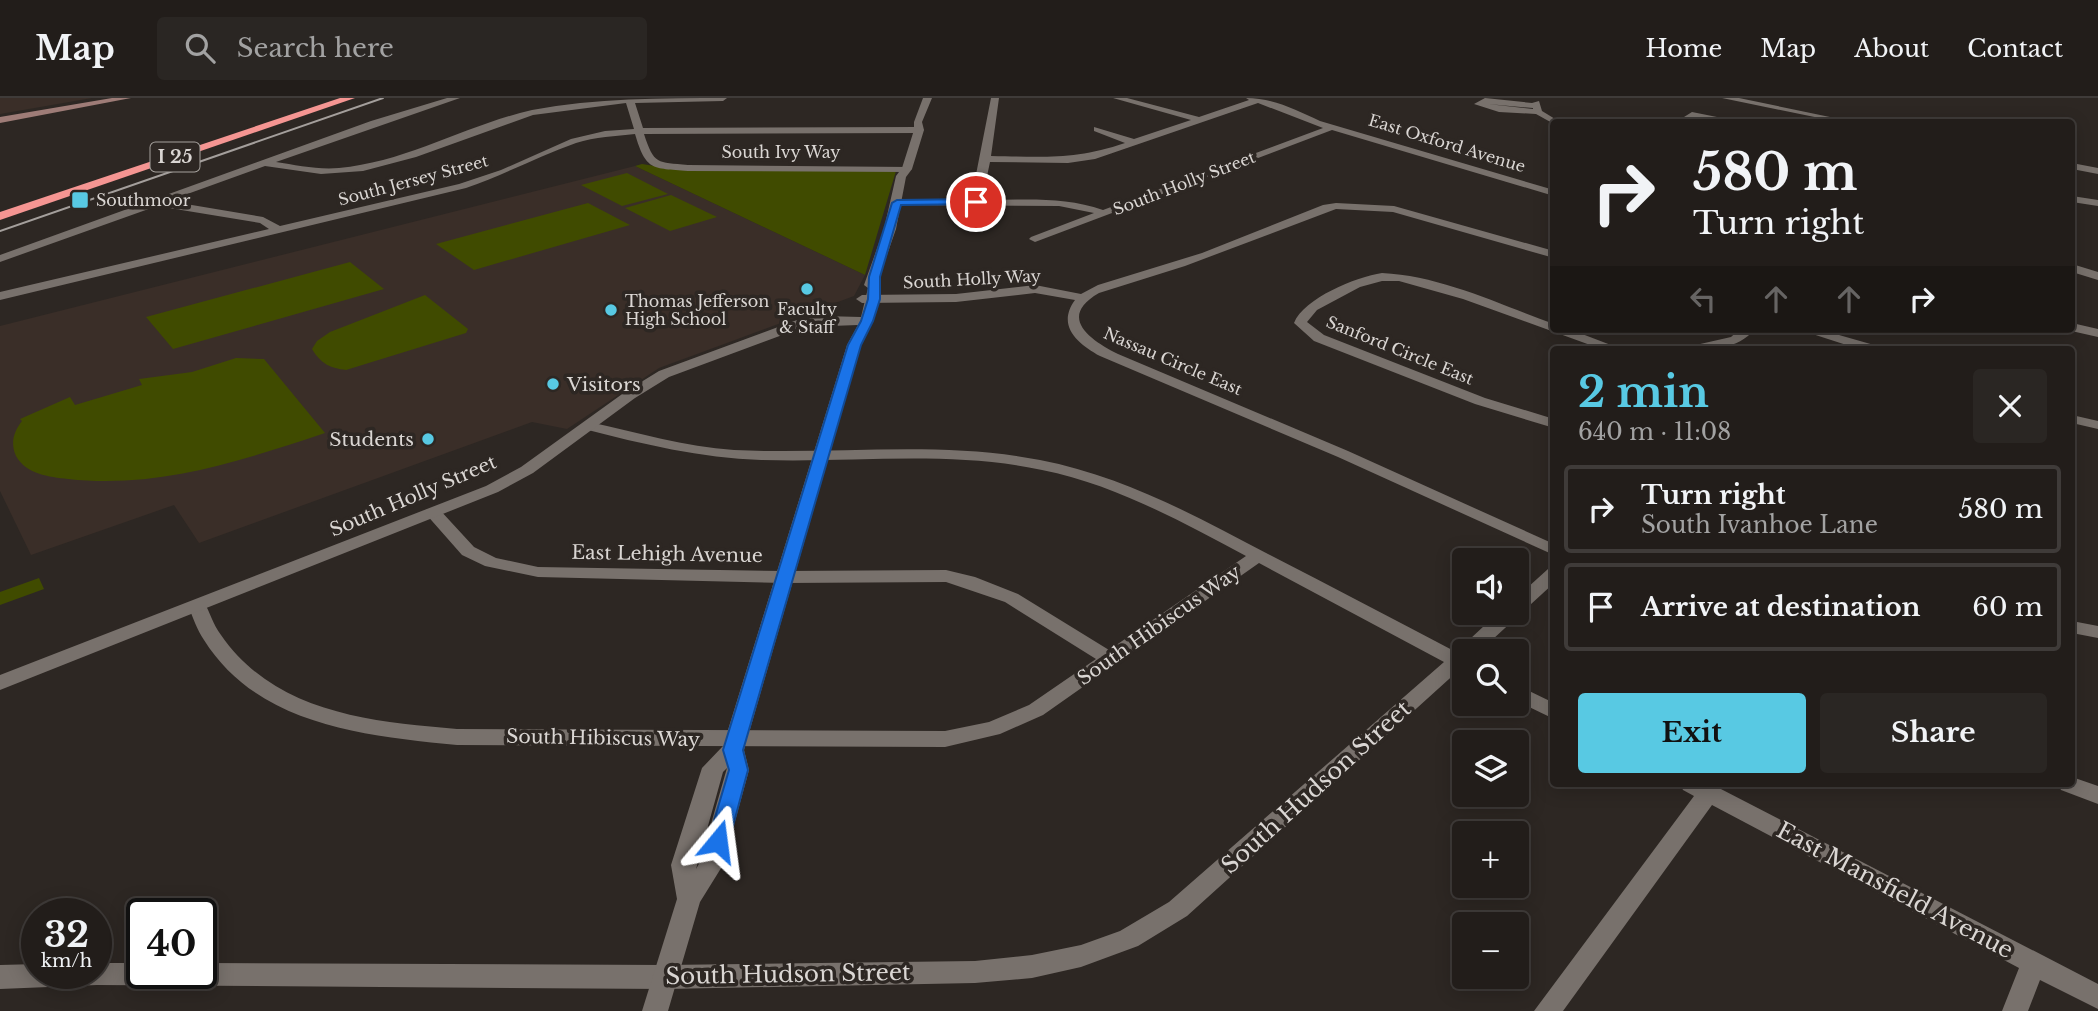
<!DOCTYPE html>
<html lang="en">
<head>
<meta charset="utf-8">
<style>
  :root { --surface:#221d1a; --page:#2a2623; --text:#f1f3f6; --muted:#a2a2a2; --line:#3f3b39; --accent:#58c9e3 }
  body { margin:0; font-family:"Libre Baskerville",serif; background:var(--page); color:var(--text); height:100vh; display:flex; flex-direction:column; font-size:26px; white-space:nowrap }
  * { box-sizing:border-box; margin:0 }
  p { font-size:23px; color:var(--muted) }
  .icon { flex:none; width:38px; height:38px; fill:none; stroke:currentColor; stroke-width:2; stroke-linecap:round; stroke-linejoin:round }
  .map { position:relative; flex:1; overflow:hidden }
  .drawer { position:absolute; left:1550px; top:248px; width:525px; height:441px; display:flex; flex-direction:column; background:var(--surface); border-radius:7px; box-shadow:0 4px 18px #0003,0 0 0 2px var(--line) }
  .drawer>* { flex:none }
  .banner { position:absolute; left:1550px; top:21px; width:525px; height:214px; border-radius:7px; box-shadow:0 4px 18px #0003,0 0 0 2px var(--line); background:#221d1a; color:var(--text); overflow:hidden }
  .tools { position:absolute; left:1452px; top:450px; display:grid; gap:14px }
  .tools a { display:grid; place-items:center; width:77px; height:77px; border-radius:7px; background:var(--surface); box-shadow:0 4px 18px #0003,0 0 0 2px var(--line); font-size:35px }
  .speed { position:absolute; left:21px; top:800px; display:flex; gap:14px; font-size:35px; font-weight:700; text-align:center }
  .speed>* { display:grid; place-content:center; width:91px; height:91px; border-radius:50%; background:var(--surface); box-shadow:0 4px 18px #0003,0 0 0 2px var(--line); line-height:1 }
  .speed small { font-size:18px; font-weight:400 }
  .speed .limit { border:4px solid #111; border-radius:10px; background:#fff; color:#111 }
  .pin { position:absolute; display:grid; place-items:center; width:60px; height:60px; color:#fff; margin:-30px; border:4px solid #fff; border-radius:50%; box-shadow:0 2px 7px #0007 }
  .me { position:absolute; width:77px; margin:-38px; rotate:16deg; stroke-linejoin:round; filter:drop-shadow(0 0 5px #0008) }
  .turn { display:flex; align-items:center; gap:24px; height:147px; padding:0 28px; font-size:32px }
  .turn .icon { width:91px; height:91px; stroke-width:2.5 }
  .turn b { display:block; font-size:49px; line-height:60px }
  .lanes { display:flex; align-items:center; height:66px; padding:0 28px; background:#0003; justify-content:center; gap:35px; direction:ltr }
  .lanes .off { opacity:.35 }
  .round { display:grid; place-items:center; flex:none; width:74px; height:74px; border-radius:7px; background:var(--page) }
  .summary { display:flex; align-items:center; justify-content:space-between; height:119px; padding:0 28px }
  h1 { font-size:42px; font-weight:700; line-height:52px; color:var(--accent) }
  .cta { display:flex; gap:14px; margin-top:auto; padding:14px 28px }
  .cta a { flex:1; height:80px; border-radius:7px; background:var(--accent); color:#111; font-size:28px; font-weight:700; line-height:80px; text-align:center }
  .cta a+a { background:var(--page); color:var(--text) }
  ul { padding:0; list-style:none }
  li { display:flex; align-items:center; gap:21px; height:88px; margin:0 14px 10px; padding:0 14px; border:4px solid var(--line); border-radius:7px }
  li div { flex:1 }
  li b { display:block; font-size:26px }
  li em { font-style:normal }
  header { display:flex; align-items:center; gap:42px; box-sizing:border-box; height:98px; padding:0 35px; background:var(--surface); border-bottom:2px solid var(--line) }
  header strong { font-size:33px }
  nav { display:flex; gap:38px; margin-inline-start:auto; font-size:24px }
  .search { width:490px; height:63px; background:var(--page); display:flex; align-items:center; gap:18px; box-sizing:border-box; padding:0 24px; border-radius:7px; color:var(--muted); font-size:26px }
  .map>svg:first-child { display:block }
  .built { fill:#3a2e28 }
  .green { fill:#404b00 }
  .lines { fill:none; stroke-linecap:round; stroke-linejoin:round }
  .minor { fill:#78716c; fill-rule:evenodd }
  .tertiary { fill:#78716c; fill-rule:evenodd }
  .secondary { fill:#9e7c77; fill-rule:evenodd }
  .motorway { fill:#f59592; fill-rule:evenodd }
  .tram { stroke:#a49f9c; stroke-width:2 }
  .route { fill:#1a73e8; stroke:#114b97; stroke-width:2 }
  .poi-dot { fill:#58c9e3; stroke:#2d2723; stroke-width:2.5 }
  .labels { text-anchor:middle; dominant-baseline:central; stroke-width:7; stroke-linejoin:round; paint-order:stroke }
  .far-street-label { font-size:16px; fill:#dad6d3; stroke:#2d2723 }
  .far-poi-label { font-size:16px; fill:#dad6d3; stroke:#2d2723; text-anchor:start }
  .shield { fill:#2d2723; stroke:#a6a29e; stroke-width:2 }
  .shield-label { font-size:18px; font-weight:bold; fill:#dad6d3 }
  .poi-label { font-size:19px; fill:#dad6d3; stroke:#2d2723; text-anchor:start }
  .street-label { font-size:19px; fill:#dad6d3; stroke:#2d2723 }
  .near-street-label { font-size:23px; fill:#dad6d3; stroke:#2d2723 }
</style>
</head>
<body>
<header>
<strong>Map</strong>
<div class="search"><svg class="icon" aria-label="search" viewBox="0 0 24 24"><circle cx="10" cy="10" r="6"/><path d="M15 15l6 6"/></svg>Search here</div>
<nav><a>Home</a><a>Map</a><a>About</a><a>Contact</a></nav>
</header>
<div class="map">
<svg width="2098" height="913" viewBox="0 0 2098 913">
  <rect width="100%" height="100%" fill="#2d2723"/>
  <g class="built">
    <path d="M0 0H92L0 16Z"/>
    <path d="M635 68 865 177 854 198 659 270 567 331 532 324 199 445 174 407 31 457 0 393V228Z"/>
  </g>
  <g class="green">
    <path d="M642 66 680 72 896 73 865 177 635 68Z"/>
    <path d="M627 75 668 96 622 108 581 87Z"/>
    <path d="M671 97 717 119 670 133 625 110Z"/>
    <path d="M588 105 630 127 474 172 436 146Z"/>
    <path d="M350 164 384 191 173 251 146 219Z"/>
    <path d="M425 197 468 231 466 235 346 272C330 270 321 266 312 251L317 243 330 234Z"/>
    <path d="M236 260 264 261 325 335C241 363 157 391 68 381 49 379 26 376 16 358 10 345 14 333 22 323L20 321 70 299 75 307 142 287 139 281 192 274Z"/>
    <path d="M39 480 44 491 0 507V494Z"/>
  </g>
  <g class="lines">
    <g class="minor">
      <path d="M447 0H460L276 64C296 67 318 72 339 70 407 64 466 27 532 12 596 0 661 0 727 0L723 3 635 5 643 30 919 29 924 32 919 35 644 36C654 67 657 64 688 67L910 69 912 71 907 74 688 73C652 70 646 73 635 36 616 38 595 39 576 45 539 58 504 77 466 90L0 202V194L269 131 260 125 157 108 0 164V157L371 23ZM626 5 634 31 605 33 571 41 501 72 459 86 280 128 263 119 168 103 265 68 321 76 363 73 416 59 533 17Z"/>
      <path d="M991 0H999L991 58C1043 59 1075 62 1125 45L1094 33V29L1134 41 1191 22 1113 0H1127L1199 19 1249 2 1246 0C1273 0 1296 12 1320 23L1554 92V98L1332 32 1035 144 1029 141 1031 139 1094 115 1059 108 893 107 892 105 897 102H971ZM1258 5 1323 30 1103 112C1064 98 1023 102 982 102L990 64 1068 65 1095 61Z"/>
      <path d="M1485 0 1532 5 1539 3 1542 13 1560 24 1554 26 1536 16 1499 14 1474 6ZM1488 6 1533 10V11Z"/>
      <path d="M1692 14 1717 19 1718 21 1716 24 1693 20 1686 24H1676Z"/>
      <path d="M2072 98 2098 102V108L2072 104Z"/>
      <path d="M1336 105 1394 108 1554 153V160L1393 114 1336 111 1185 168 1099 195C1057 219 1090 242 1118 256L1348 353 1554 446V457L1338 359 1100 258C1078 246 1056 228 1075 202L1035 195 956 204 862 205 856 201 862 197 956 196 1035 187 1081 196 1098 187 1202 155 1323 107Z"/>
      <path d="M2072 166 2098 174V182L2072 174Z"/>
      <path d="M1382 175C1442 178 1498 206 1554 226V231H1569L1624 252H1604L1463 201 1399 183H1382L1360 189 1317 212 1307 224 1324 237 1485 300 1554 321V330L1475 306 1314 243 1294 225C1304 200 1356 179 1382 175Z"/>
      <path d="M2072 225 2098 231V239L2067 232 2072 231Z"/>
      <path d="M1740 231H1755C1737 252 1711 252 1685 252L1687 249 1731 239Z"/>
      <path d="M1797 231H1818L1881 249 1883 252H1862Z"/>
      <path d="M2072 317 2098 323V331L2072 325Z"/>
      <path d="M589 324C637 334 685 349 734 352 836 357 939 342 1040 362 1123 378 1194 417 1268 456 1331 488 1393 521 1456 554L1499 514H1517V499L1548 471 1554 470V485L1480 553H1465V574L1459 572 1187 818 1138 848 1081 869 1032 880 975 885 666 891 97 887 0 891V867L37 866V875H96V865H142V875H201V865L666 867 975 863 1032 857 1081 847 1120 833 1169 804 1444 564 1259 465 1043 617 1000 636 945 649 457 647C366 638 258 628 204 542 197 532 193 519 188 508L197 502 204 504C210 514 213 527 221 537 275 615 371 624 457 631L945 633 989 624 1029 607 1096 561 1005 504 946 484 785 485 538 479 485 468 462 457 425 415 427 411H439L474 449 496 460 538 469 785 473 946 472 975 479 1018 496 1109 552 1246 458C1180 423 1116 387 1042 372 949 352 855 365 761 362 701 360 642 346 584 331L582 328 584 325Z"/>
      <path d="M2072 523 2098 528V540L2072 535Z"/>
      <path d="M1517 587 1554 605V621L1517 603Z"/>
      <path d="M2072 679 2098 688V706L2061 692 2058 686H2072Z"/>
      <path d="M1680 686H1710L1717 689 2098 886V911L2040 882 2028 913H2002L2019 870 1712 707 1563 913H1534L1694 698 1683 692Z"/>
    </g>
    <g class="tertiary">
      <path d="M923 0H932L922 24 924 32 912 71 906 79 896 131 880 177 879 197 873 223 861 247 744 652 749 672 723 767 700 804 668 913H642L677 801 671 767 702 670 723 648 847 247 858 227 804 229 669 279 635 300 533 375 498 394 0 592V577L486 388 521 369 625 294 659 273 797 222 823 218 861 219 868 190 864 187 884 131 896 78 902 70 914 32V24ZM727 670 700 764 696 771 723 674Z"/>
      <path d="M1722 0H1739L1854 24H1839Z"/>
      <path d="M2072 65 2098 70V76L2072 71Z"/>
    </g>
    <path class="secondary" d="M112 0H131L0 25V19Z"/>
    <path class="motorway" d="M340 0H355L0 122V114Z"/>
    <path class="tram" d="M0 133 383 0"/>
  </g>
  <path class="route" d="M976 101 981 104 980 106 901 107 880 179V201L873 223 861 247 746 642 743 652 748 672 729 743 726 749 718 752 711 749 708 743 729 672 723 652 848 247 861 223 868 201 869 179 892 105 897 102Z"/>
  <g class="poi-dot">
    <rect x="71" y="93" width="18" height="18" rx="3.5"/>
    <circle cx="807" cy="191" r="7"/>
    <circle cx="611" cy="212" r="7"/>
    <circle cx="553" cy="286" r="7"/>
    <circle cx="428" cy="341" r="7"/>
  </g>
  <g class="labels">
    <g class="far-street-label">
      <text transform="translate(1447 45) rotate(17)">East Oxford Avenue</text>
      <text x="781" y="54">South Ivy Way</text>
      <text transform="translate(413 82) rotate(-15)">South Jersey Street</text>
      <text transform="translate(1184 85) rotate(-21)">South Holly Street</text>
      <text transform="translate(972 181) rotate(-3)">South Holly Way</text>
      <text transform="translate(1400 252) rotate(22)">Sanford Circle East</text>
      <text transform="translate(1173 263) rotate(23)">Nassau Circle East</text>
    </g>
    <g class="far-poi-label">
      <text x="96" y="102">Southmoor</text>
      <text x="625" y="203">Thomas Jefferson<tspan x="625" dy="18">High School</tspan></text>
      <text x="807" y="211" text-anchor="middle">Faculty<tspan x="807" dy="18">&amp; Staff</tspan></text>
    </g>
    <rect class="shield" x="150.5" y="44.5" width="49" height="29" rx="5"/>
    <g class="shield-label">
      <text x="175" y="59">I 25</text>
    </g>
    <g class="poi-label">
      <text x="567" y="286">Visitors</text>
      <text x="414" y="341" text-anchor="end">Students</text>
    </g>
    <g class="street-label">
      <text transform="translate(413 398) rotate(-23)">South Holly Street</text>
      <text transform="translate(667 456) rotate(1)">East Lehigh Avenue</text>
      <text transform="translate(1159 527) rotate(-35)">South Hibiscus Way</text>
      <text transform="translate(603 640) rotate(1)">South Hibiscus Way</text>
    </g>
    <g class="near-street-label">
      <text transform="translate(1316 689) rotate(-42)">South Hudson Street</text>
      <text transform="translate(1895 792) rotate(28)">East Mansfield Avenue</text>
      <text transform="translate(788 876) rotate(-1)">South Hudson Street</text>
    </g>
  </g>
</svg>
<div class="tools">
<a><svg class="icon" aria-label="sound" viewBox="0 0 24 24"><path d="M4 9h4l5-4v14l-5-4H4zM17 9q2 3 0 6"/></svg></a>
<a><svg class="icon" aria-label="search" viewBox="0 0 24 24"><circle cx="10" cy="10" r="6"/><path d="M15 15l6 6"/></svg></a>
<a><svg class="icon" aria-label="layers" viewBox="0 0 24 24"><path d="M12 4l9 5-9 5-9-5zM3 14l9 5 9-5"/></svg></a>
<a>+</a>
<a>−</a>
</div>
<div class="speed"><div>32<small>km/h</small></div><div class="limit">40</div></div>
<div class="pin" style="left:976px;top:104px;background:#d93025"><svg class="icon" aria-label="arrive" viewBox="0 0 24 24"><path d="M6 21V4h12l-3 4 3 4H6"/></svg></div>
<svg class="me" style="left:718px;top:743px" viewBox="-20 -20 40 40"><path d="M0-17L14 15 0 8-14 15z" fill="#1a73e8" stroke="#fff" stroke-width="4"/></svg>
<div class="banner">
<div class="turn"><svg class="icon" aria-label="right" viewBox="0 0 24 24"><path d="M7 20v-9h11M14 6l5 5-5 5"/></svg><div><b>580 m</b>Turn right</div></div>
<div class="lanes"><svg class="icon off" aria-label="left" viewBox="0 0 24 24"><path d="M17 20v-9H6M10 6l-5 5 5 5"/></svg><svg class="icon off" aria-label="ahead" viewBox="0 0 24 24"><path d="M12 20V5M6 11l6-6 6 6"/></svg><svg class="icon off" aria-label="ahead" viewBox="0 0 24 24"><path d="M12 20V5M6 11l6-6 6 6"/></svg><svg class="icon" aria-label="right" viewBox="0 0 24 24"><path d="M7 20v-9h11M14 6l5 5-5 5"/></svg></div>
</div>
<section class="drawer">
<div class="summary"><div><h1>2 min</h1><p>640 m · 11:08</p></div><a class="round"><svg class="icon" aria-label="close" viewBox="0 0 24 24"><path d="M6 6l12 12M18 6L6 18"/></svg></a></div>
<ul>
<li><svg class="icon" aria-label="right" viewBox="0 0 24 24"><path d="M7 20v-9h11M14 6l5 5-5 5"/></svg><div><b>Turn right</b><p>South Ivanhoe Lane</p></div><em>580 m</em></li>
<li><svg class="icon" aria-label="arrive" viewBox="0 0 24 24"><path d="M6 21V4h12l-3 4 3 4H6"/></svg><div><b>Arrive at destination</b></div><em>60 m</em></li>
</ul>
<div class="cta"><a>Exit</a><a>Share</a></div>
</section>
</div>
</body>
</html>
